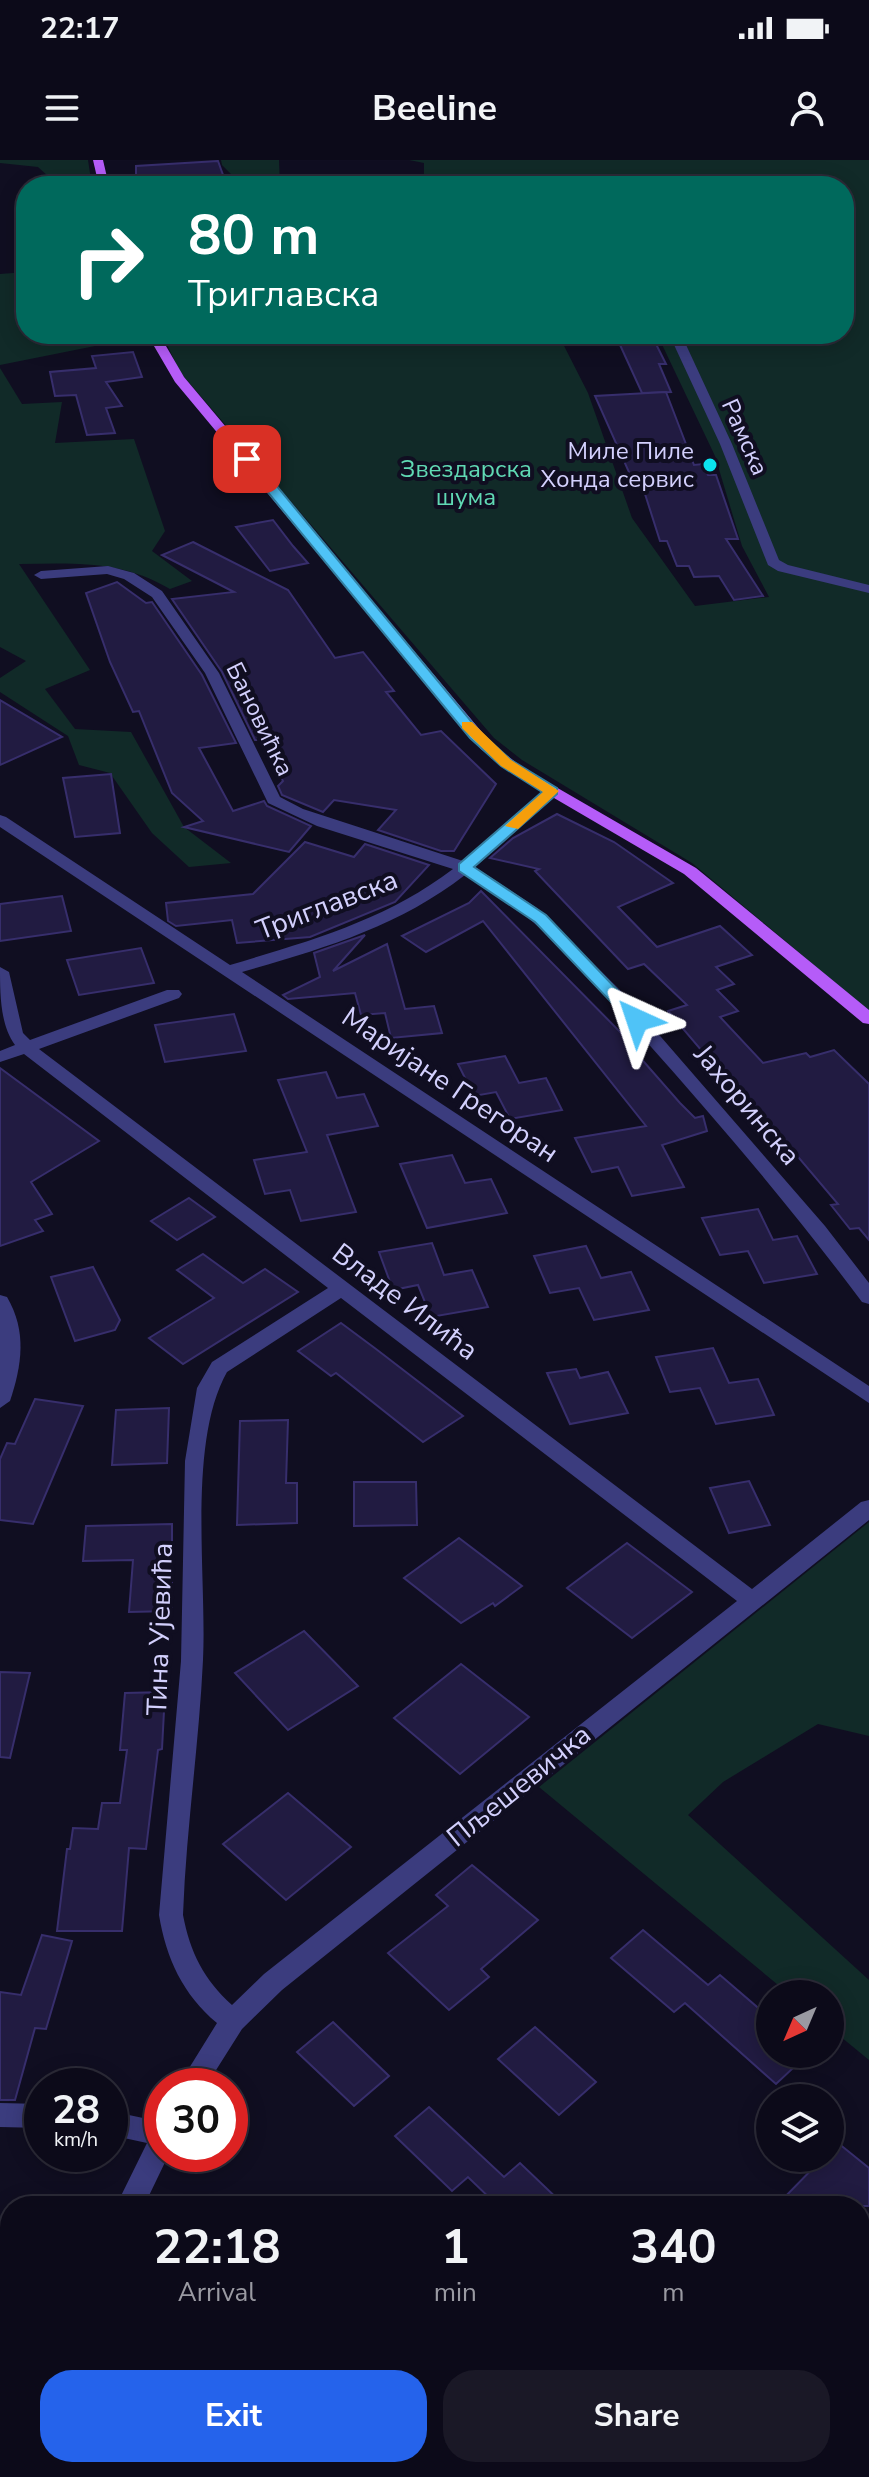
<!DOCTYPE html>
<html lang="en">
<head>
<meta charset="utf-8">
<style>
  :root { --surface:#0c0a19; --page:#1a1826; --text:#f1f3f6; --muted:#9a9aa2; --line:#2c2b38; --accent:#2563eb }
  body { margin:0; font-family:"Nunito Sans",sans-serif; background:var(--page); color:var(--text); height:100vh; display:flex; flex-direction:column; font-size:30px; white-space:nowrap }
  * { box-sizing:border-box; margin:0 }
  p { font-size:26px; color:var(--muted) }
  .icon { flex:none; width:44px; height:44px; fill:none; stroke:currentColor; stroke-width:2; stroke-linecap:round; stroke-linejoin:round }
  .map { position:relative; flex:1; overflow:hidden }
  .side { position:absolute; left:0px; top:2036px; width:870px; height:282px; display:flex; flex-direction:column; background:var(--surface); border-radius:32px 32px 0 0; box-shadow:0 4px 20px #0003,0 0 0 2px var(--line) }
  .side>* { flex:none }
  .banner { position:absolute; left:16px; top:16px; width:838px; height:168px; border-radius:32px; box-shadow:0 4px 20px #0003,0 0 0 2px var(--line); background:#00695c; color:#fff; overflow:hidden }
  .needle { width:52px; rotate:224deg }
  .controls { position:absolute; left:756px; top:1820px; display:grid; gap:16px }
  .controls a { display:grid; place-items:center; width:88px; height:88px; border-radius:50%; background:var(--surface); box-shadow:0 4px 20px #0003,0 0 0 2px var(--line); font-size:40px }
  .speed { position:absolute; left:24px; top:1908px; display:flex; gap:16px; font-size:40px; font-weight:700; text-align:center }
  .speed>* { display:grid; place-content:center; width:104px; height:104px; border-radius:50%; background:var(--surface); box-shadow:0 4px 20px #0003,0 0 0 2px var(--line); line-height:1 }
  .speed small { font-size:20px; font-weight:400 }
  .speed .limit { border:12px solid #d22; background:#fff; color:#111 }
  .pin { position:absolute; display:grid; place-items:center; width:68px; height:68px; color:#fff; margin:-34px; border-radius:16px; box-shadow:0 4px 12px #0006 }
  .me { position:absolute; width:88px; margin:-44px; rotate:318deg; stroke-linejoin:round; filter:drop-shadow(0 0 6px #0008) }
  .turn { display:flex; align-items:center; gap:28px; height:168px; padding:0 40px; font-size:36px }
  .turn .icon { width:104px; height:104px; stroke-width:2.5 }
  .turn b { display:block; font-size:56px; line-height:68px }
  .eta { display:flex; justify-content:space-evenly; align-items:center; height:136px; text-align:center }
  .eta b { font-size:48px; font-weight:700; line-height:56px }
  .cta { display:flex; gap:16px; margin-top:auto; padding:16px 40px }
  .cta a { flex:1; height:92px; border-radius:32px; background:var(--accent); color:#fff; font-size:32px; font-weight:700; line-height:92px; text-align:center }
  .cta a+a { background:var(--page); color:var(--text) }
  .status { display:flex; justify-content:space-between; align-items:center; height:56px; padding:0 40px; background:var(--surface); direction:ltr }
  .status svg { height:22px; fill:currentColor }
  header { display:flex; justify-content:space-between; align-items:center; height:104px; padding:0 40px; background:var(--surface); font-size:36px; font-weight:700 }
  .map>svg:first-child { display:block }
  .green { fill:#112a28 }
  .building { fill:#211b41; stroke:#372e6c; stroke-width:2 }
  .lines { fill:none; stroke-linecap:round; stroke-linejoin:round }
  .minor { fill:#3b3c7e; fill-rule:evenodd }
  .major { fill:#b55cf8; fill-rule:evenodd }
  .route { fill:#4fc3f7; stroke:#337fa1; stroke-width:2 }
  .slow { fill:#f59e0b }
  .poi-dot { fill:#0be3ee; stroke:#100e21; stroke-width:3 }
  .labels { text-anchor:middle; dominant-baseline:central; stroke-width:8; stroke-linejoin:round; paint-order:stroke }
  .far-street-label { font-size:24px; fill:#d3d0fd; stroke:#100e21 }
  .far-poi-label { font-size:24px; fill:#d3d0fd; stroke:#100e21; text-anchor:end }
  .far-park-label { font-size:24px; fill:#60d9b4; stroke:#100e21 }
  .street-label { font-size:28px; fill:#d3d0fd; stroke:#100e21 }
</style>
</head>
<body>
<div class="status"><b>22:17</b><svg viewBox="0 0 49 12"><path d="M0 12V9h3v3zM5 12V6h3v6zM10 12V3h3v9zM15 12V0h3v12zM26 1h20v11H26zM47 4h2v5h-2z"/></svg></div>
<header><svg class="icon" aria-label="menu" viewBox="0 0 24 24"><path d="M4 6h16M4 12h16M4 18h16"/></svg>Beeline<svg class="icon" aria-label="person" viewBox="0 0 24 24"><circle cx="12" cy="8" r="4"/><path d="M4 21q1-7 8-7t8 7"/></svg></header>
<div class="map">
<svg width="869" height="2317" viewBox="0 0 869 2317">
  <rect width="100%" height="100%" fill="#100e21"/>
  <g class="green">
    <path d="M0 0H88L92 26H59L38 7 0 3Z"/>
    <path d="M221 0H279L280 26H243L222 5Z"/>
    <path d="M409 0H869V851L692 703 522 600 494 578 180 212 162 174H558L588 233 632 358 695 446 769 437 742 386 715 296 657 174H844V26H424V3Z"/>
    <path d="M26 112V174L58 177 123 174 120 181 0 205V114Z"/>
    <path d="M0 208 22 244 62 242 55 283 134 279 165 371 152 391 192 421 170 429C122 400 74 403 19 404L90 510 45 529 75 569 131 572 184 667 231 703 189 707 152 673 110 613 79 605 68 576 0 532V518L26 501 0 487Z"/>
    <path d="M869 1362V1576L818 1564 723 1622 688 1655 869 1820V1900L830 1868V1834H789L539 1627Z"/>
  </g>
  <g class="building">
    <path d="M218 1 227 26H136V6Z"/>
    <path d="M615 174H651L666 204H659L671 232 642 233Z"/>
    <path d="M133 192 142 217 106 222 122 246 106 248 115 273 87 275 76 235 55 236 50 212 96 208 92 196Z"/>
    <path d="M666 232 694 305 703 304 708 315H716L738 379H726L763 436 734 440 719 416 694 417 689 406H677L667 381H660L645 334 642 327 636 328 595 236Z"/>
    <path d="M273 360 293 386 308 403 270 411 236 367Z"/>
    <path d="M193 382 288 430 335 498 363 492 394 531 386 532 421 575 441 571 496 624 454 691H441L378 670 396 650 334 640 323 652 282 635 278 626 283 621 261 580H255L222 512 172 439 234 432 162 395Z"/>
    <path d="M117 422 146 443 152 442 202 515 236 583 199 588 233 651 264 641 267 646 311 666 289 692 184 667 203 661 172 633 139 551 133 552 110 502 86 433Z"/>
    <path d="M0 540 62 577 0 605Z"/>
    <path d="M111 614 120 673 75 677 63 618Z"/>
    <path d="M557 654 614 682 673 723 618 747 657 787 720 766 752 795 716 807 734 824 717 830 738 851 720 857 763 903 806 893 810 897 834 890 869 924V1080L859 1068 850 1069 831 1045 838 1044 739 927 735 930 668 851 687 845 644 804 628 809 535 711 539 709 490 698 513 678Z"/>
    <path d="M305 682 354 697 365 684 429 705 395 742 310 777 237 783 232 760 176 766 168 761 166 743 253 734Z"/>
    <path d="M481 731 633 885 630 886 680 943 695 958 703 956 707 971 662 985 684 1027 632 1036 618 1007 592 1012 575 978 646 966 483 761 426 792 402 776 469 743Z"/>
    <path d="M62 736 71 771 0 781V744Z"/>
    <path d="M365 775 333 811 387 784 405 849 434 846 442 873 391 878 385 853 361 855 355 833 288 839 283 835 320 817 314 793Z"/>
    <path d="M141 788 154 823 79 835 67 800Z"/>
    <path d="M234 854 246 891 165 902 155 865Z"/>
    <path d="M505 896 519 923 546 918 562 950 510 959 496 932 474 936 458 904Z"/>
    <path d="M0 908 99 981 31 1022 52 1054 35 1060 43 1071 0 1086Z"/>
    <path d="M326 912 337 938 364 934 378 966 327 975 356 1052 301 1061 290 1030 265 1034 254 1000 307 992 278 920Z"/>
    <path d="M452 995 465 1023 491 1019 507 1053 427 1068 400 1004Z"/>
    <path d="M189 1038 215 1057 177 1080 151 1061Z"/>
    <path d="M758 1049 773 1080 797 1076 817 1114 764 1123 748 1091 720 1095 702 1058Z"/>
    <path d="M432 1083 444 1115 472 1110 488 1147 431 1157 418 1125 393 1130 379 1092Z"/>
    <path d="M586 1086 601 1118 631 1112 649 1150 594 1160 579 1128 550 1133 534 1096Z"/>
    <path d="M203 1094 243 1123 265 1109 298 1132 183 1204 149 1178 214 1138 177 1110Z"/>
    <path d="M93 1107 120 1160 115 1170 75 1181 51 1117Z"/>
    <path d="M341 1163 376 1189 463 1256 423 1282 336 1213 331 1216 298 1191Z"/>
    <path d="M713 1188 729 1223 758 1219 774 1255 716 1264 700 1228 670 1232 656 1197Z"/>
    <path d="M576 1209 580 1218 608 1212 628 1253 570 1264 547 1213Z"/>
    <path d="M35 1239 83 1246 33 1364 0 1360V1299L7 1283 15 1284Z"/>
    <path d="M169 1248 167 1303 112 1305 116 1250Z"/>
    <path d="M288 1260 286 1323H297V1363L237 1365 240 1261Z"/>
    <path d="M749 1321 770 1365 729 1373 710 1328Z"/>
    <path d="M354 1322H416L417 1365 354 1366Z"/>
    <path d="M172 1364V1451L129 1452 133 1400 83 1401 86 1366Z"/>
    <path d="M459 1378 522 1426 495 1446 493 1443 461 1463 404 1418Z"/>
    <path d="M627 1383 692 1432 632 1478 567 1428Z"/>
    <path d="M304 1471 358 1526 288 1570 235 1513Z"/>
    <path d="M461 1504 529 1557 460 1614 394 1558Z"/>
    <path d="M0 1512 30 1513 10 1598 0 1597Z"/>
    <path d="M165 1532 162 1589 158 1590 146 1689 129 1688 122 1771H57L67 1689H70L73 1668 98 1669 102 1643H120L127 1590H120L125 1533Z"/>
    <path d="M288 1633 351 1687 286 1740 223 1684Z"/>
    <path d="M472 1705 538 1760 481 1809 489 1817 449 1850 388 1793 448 1746 436 1735Z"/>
    <path d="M643 1770 708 1825 720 1815 770 1858V1894H808L776 1924 685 1843 674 1852 611 1798Z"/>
    <path d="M42 1775 72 1781 46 1869 35 1868 15 1940H0V1832L21 1835Z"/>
    <path d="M333 1862 389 1916 354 1946 297 1892Z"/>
    <path d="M535 1867 596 1922 559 1955 498 1899Z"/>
    <path d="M429 1947 504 2017 520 2003 565 2046H498L468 2017 452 2031 395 1976Z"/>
    <path d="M838 1983 869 2008V2046H776L823 1998H830V1991Z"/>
  </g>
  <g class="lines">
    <g class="minor">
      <path d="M669 174H681L732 284 779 400 788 405 869 425V433L778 411 768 405 720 284Z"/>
      <path d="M108 406 134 413 162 431 219 513 280 637 303 649 463 701 546 628H558V634L475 707 537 748 622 832 825 1066 869 1123V1144L862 1142C794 1051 720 964 644 879 591 819 538 753 465 715 398 767 322 789 242 812L869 1226V1243L0 667V655L6 657 230 805C310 781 386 760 453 709L317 666 268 643 205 513 152 437 124 419 107 414 41 419 34 415 41 411Z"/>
      <path d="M0 807 9 812 23 873 30 880 167 830H179L182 834 179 838 39 889 752 1429 861 1342 869 1340V1360L282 1830 242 1869 206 1926H178L217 1863C183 1835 166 1798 159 1755L181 1501 185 1301 197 1228 212 1202 328 1128 24 894 0 902V891L15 885C0 865 0 833 0 807ZM341 1138 737 1441 264 1814 232 1845C204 1820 190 1792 183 1755 186 1670 199 1585 203 1500 207 1418 187 1283 227 1212Z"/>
      <path d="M0 1135 7 1137C27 1171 22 1205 10 1241L0 1248Z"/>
      <path d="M0 1943 42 1944V1968L0 1967Z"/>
      <path d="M110 1951 162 1962V1994H169L144 2046H116L147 1983 110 1975Z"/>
      <path d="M10 2295V2308H29L25 2317H0L4 2298Z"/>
    </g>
    <g class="major">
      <path d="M93 0H103L109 26H99Z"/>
      <path d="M147 174H159L184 217 491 583 523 608 696 708 869 850V864L863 863 684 714 513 614 481 589 175 222Z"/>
    </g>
  </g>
  <path class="route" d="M243 296H252L480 572 511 600 557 628V634L474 707 546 755 642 856V863H631L535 762 459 711V704L542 632 501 606 470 578 243 302Z"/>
  <path class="slow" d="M462 562H472L511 600 559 631 518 669 505 666 543 632 501 606 462 568Z"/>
  <circle class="poi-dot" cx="710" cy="305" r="8"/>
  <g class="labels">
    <g class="far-street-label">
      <text transform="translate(745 277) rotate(66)">Рамска</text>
      <text transform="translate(260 559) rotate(64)">Бановићка</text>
    </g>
    <g class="far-poi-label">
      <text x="694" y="291">Миле Пиле<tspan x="694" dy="28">Хонда сервис</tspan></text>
    </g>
    <g class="far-park-label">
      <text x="466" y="309">Звездарска<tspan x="466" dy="28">шума</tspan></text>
    </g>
    <g class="street-label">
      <text transform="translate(327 745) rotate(-21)">Триглавска</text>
      <text transform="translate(450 925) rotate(34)">Маријане Грегоран</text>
      <text transform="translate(747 945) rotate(50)">Јахоринска</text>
      <text transform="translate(405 1142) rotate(37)">Владе Илића</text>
      <text transform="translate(160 1469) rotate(-88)">Тина Ујевића</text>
      <text transform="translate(519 1626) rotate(-39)">Пљешевичка</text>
    </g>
  </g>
</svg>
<div class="controls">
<a><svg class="needle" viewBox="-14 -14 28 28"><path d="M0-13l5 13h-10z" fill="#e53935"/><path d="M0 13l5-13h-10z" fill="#9a9aa2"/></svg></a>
<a><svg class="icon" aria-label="layers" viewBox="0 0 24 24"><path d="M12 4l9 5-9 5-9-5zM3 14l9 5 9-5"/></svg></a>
</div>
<div class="speed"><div>28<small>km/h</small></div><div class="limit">30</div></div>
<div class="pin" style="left:247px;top:299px;background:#d93025"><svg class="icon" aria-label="arrive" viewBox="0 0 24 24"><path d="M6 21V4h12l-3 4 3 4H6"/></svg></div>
<svg class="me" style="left:637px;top:860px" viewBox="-20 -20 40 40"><path d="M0-17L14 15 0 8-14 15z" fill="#4fc3f7" stroke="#fff" stroke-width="4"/></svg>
<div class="banner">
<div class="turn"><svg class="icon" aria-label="right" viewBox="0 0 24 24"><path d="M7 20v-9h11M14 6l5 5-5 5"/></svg><div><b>80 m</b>Триглавска</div></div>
</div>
<section class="side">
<div class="eta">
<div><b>22:18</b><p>Arrival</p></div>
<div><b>1</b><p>min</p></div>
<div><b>340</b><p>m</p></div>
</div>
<div class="cta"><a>Exit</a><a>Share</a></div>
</section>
</div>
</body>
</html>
